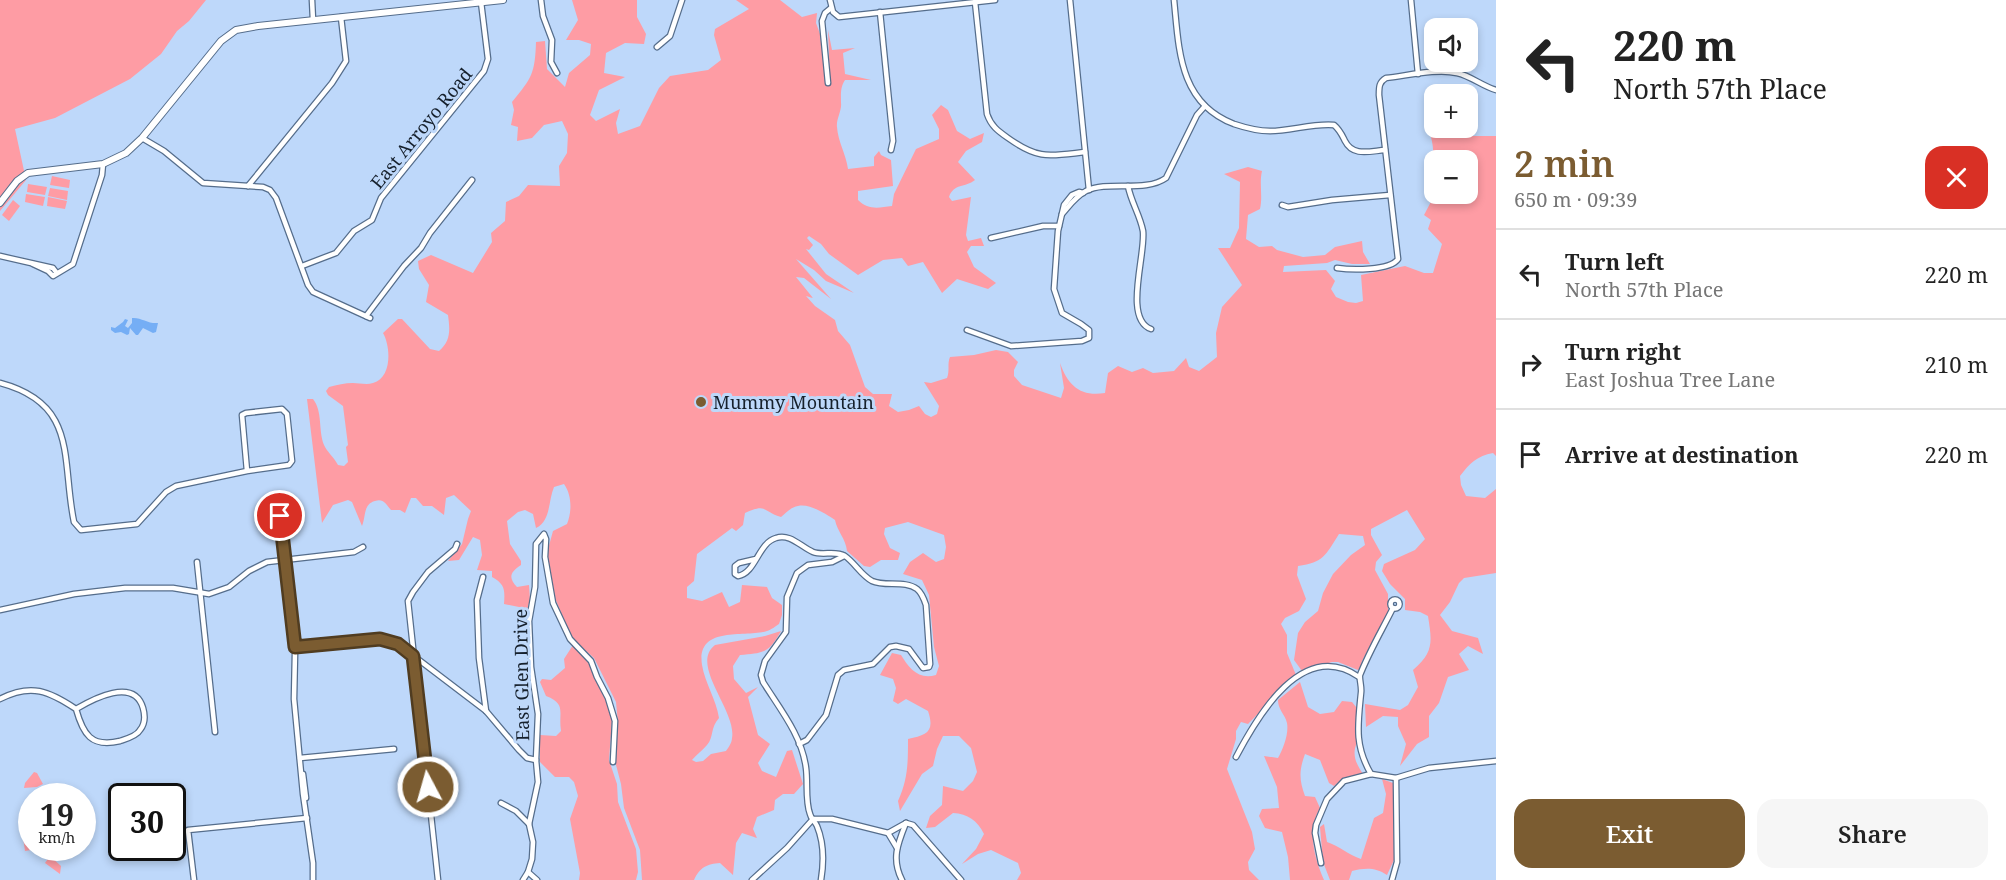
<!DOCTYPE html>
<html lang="en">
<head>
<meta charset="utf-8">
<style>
  :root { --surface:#fff; --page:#f6f6f6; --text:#222; --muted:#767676; --line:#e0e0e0; --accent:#7b5c31 }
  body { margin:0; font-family:"Noto Serif",serif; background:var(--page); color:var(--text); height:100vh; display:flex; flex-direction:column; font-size:22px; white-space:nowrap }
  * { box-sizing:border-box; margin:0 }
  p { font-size:20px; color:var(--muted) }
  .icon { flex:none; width:33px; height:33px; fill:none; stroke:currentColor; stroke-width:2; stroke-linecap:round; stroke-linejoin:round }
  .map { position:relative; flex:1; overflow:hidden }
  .panel { display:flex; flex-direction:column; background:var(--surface); width:510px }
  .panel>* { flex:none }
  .guide { background:#fff; color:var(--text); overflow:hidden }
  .buttons { position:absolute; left:1424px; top:18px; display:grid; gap:12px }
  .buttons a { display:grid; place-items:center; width:54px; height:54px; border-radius:12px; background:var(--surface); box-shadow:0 3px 9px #0003; font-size:30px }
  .speed { position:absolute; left:18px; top:783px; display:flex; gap:12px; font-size:30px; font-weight:700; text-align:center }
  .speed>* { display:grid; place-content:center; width:78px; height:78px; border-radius:50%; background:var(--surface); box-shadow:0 3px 9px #0003; line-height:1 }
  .speed small { font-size:15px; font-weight:400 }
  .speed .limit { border:3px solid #111; border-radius:9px; background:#fff; color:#111 }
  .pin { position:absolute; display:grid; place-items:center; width:51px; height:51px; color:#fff; margin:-26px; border:3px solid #fff; border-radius:50%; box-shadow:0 2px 6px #0007 }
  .me { position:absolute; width:66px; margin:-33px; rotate:354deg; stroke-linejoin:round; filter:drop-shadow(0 0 4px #0008) }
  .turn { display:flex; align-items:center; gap:21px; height:126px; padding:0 18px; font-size:27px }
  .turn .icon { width:78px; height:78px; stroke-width:2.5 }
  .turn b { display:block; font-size:42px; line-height:51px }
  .round { display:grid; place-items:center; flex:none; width:63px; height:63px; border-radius:18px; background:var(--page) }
  .headline { display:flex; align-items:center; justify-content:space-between; height:102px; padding:0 18px }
  h1 { font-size:36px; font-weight:600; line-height:45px; color:var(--accent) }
  .cta { display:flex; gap:12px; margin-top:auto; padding:12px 18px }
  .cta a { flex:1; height:69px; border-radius:18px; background:var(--accent); color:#fff; font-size:24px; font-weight:600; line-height:69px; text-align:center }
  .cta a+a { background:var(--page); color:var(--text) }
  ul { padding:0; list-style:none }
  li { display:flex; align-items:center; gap:18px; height:90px; padding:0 18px; border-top:2px solid var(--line) }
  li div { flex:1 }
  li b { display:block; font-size:22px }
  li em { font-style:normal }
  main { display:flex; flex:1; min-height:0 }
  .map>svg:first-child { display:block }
  .green { fill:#fe9ca4; fill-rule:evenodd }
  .water { fill:#75aef5 }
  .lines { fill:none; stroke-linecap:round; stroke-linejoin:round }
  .minor-casing { stroke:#556d8b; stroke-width:7 }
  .tertiary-casing { stroke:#556d8b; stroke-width:8 }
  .minor { stroke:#fff; stroke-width:4.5 }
  .tertiary { stroke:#fff; stroke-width:6 }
  .route-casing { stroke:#503c20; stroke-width:15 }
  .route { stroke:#7b5c31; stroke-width:10 }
  .poi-dot { fill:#7b5c31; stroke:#bed8fa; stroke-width:2 }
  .labels { text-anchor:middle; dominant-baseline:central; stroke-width:6; stroke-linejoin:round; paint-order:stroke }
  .street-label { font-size:18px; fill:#16202c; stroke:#bed8fa }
  .poi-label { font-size:18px; fill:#16202c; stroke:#bed8fa; text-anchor:start }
</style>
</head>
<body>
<main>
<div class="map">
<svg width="1496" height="880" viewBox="0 0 1496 880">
  <rect width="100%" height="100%" fill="#bed8fa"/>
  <g class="green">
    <path d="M0 0H206L189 21 177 31 161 54 130 79 55 118 15 129 26 180 0 211Z"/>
    <path d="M572 0H637V17L646 34 644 44 625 43 606 53 604 73 625 77 599 90 590 115 596 121 620 109 616 123 618 134 640 126 659 88 670 76 708 70 721 60 714 35 715 29 749 9 736 0H780L802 17 817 13 816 23 820 34 826 83 830 82 828 30 832 50 855 48 843 53 845 74 871 80H845C840 88 841 94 841 103 842 111 836 119 837 127 838 142 846 154 848 169L874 166V157L879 151 881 155 891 160 893 186 858 191V200C868 210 878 208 892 206L894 194 916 149 939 139V129L932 115 941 105 948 110 957 131 970 139 984 133 982 142 966 151 958 162 975 180C965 188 954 183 949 197L952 201 971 197 966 235 968 241 981 238 984 246H971L967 252 974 267 996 283 988 289 957 279 942 293 923 262 908 266 902 258 883 260 858 275 829 254 821 244 809 236 807 238 813 245 809 250 806 249 826 274 854 293 826 281 814 270 796 259 831 299 804 278 796 277 813 298 806 296 815 306 835 320 838 331 850 345 865 387 873 394H892L889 406 898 412 909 410 919 406 925 414 931 417 937 414 939 406 924 382 931 383 947 378C950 370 947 364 950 357L974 355 996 350 1008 352 1018 362 1014 370V376L1022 385 1061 398 1064 388 1060 363C1068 386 1081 397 1105 393L1108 373 1118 366 1132 372 1143 368 1153 373 1174 371 1186 358 1189 367 1199 371 1217 357 1216 333 1222 307 1242 285 1218 248H1230L1239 228 1240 182 1224 174 1248 167 1262 171C1259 184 1263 196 1260 209L1248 215 1246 239 1259 247 1272 246 1277 250 1303 257 1325 255 1335 247 1362 241 1363 252 1370 264H1352L1335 260 1327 263 1284 266 1283 272 1326 270 1335 281 1331 289 1336 297 1348 302 1356 303 1363 301 1361 275 1405 266 1424 273H1433L1442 244 1428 229 1431 220 1424 215 1433 198 1429 187 1424 179C1436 156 1435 151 1428 126L1468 136H1496V456L1493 453C1477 456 1470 463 1460 476L1461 485 1466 496 1485 498 1496 489V573L1464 578 1459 583 1450 602 1440 615 1452 631 1478 638 1483 654 1468 646 1459 654 1469 670 1448 677 1439 703 1429 716V737L1417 744 1400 766 1406 744 1398 726V717L1383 716 1366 727 1365 704 1400 710 1408 705 1418 687 1413 670C1434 652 1432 642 1428 616L1420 612 1405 610V599L1390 584 1382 571 1384 564 1415 550 1425 539 1407 510 1371 529V535L1382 555 1376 562 1375 570 1388 594V612L1362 661 1360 669 1358 670 1338 662H1332L1302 671 1294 660 1298 633 1305 622 1318 611 1323 593 1333 574 1351 555 1365 545 1363 536 1339 534C1325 556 1324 562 1298 566L1297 575 1306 599 1299 611 1285 618 1281 624 1287 635V653L1296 675 1248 724 1241 722 1236 731V739L1227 769 1252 832 1255 849 1248 862 1249 870 1259 880H1017L1021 873 1018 863 991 850 978 854 962 864 976 849 984 834C977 820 968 814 953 813L935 827 926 828 930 816 942 805 943 786 963 791 973 781 977 772 971 748 959 736H943L937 749 933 766 922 774 900 811 898 801C908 779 908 763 908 739 927 735 935 732 928 711L906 699 898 704 893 701 896 688 893 679 880 675 892 653 901 655C909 668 918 680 936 675L939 666 934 647 929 595 922 580 903 574 910 562 923 553 936 562 944 559 946 547 944 535 908 522 885 528 884 534 890 548 900 553 898 560H881L870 567 864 566 847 551C846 539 837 531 835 520 826 514 809 503 798 506 791 507 786 513 781 517 762 511 767 503 745 513L743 525 736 531 732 528 697 554 694 581 687 587V598L702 601 722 592 729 607 740 602 742 585 767 587 772 598 782 605V615L779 624C776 626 771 630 767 631 745 638 696 625 702 665 705 683 716 699 719 718 710 728 714 737 707 745 702 751 697 754 692 760L696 762 703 761 711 754 726 751C728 748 732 743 732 738 737 711 689 665 715 645L765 636 781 631C769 653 764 653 740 655L733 666 734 679 746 693 758 687 748 697 758 735 770 744 758 763 762 771 776 777 787 751 792 750 803 784 794 794H783L775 800 774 810 757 817 753 829 757 838 742 833 736 843 733 875 720 863C707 864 700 867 694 880H642L640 850 624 808 621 784 615 761 618 723 616 702 594 658 572 638 554 596 547 553 553 531 567 524C572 512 572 495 564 484L554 487C548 501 551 521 536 528L533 514 525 510 518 512 507 521 510 544 521 561V565C510 572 508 578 517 587L529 585 530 600 526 613 519 607 504 604C505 590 505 584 492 577V571L477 570 482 555 480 540 473 537 459 560 448 561 462 544 468 519 471 511 454 495 446 498 444 515 432 506H423L416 498H411L405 513 400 510H391C386 504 383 498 375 501 363 504 366 517 362 526L352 502 348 500 333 505 322 523 307 399H313C323 412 318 430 324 445 327 452 334 457 338 465L344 466 348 462 346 447 348 445 343 406 328 395 326 391 329 387C337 385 345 383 353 383 359 383 367 385 373 383 392 378 391 347 383 333L398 319H402L430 349 439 351C451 341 450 330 448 315L426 302 429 285 419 269 418 261 431 255 473 273 492 242 491 233 505 221 506 202 519 196 528 185 560 186 559 166 567 153 568 134 562 121 544 125 532 138 517 141 518 127 511 125 514 110 512 102C532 78 535 73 536 42L545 41 547 69 565 87 569 73 590 55 591 44 579 40H566L578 20ZM1434 160H1467V194H1434Z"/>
    <path d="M52 176 70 180 69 188 50 185Z"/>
    <path d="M28 184 47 187 45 195 27 192Z"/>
    <path d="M50 188 68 191 67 200 48 196Z"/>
    <path d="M26 194 45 197 43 206 25 202Z"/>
    <path d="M48 197 67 201 65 209 47 206Z"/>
    <path d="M13 200 20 206 9 221 2 215Z"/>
    <path d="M573 645 591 664 594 676 607 698 612 720 609 760 617 784 618 802 636 849 638 872 636 880H579L580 873 570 819 578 796 574 782 569 777H555L540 762V735L556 736 561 731C558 712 567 704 546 696L540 682 542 679 551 680 565 668 564 659Z"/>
    <path d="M1300 682 1308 707 1320 714 1334 712 1342 701 1352 702 1356 707V745C1352 756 1357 765 1363 774L1343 778 1334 786 1329 783 1320 760 1305 754C1299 770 1299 780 1305 796L1315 797 1320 808C1307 830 1314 857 1324 880H1290L1288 857 1282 832 1265 828 1259 816 1262 809 1279 808 1277 787 1264 756 1278 758C1283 749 1289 734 1287 723 1285 714 1278 710 1278 700Z"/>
    <path d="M34 772 37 773 43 784 37 787 24 788 25 783Z"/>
    <path d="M1382 779 1393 783 1394 860 1387 875C1375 867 1365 868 1352 871L1349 880H1330L1323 862 1320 827 1324 824 1327 842C1339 846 1349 855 1361 859L1374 818 1383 813 1386 794Z"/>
    <path d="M31 825 32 848H43L25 851 22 831 24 826Z"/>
    <path d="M50 856 61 866 60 874 45 863Z"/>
  </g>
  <path class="water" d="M132 318C141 317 148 324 158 323L156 332 153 333 143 328 138 335H136L130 328 129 334 127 335 121 332 115 333 111 330V327L115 328 123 322 125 319 128 320 125 326 128 328 132 323Z"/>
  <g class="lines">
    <defs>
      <g id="minor">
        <path d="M312 0 313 20"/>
        <path d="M541 0 543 16 552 40 551 62 557 73"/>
        <path d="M830 0 833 12 839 17 995 0"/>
        <path d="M1070 0 1089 190"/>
        <path d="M1174 0C1179 50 1179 103 1234 124 1246 128 1257 131 1270 131 1291 131 1313 123 1334 125 1340 130 1342 135 1345 141 1353 157 1370 151 1385 150"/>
        <path d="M1411 0 1418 74"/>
        <path d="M975 2 987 114C991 126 998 131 1008 138 1039 160 1049 156 1085 152"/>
        <path d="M880 12 893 141 891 150"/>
        <path d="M657 47 670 36 682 0"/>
        <path d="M828 83 822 21 825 13 831 8"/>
        <path d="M142 138 164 151 203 183 263 187 270 190 276 198 308 285 313 292 370 318"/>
        <path d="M248 186 332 83 346 61 341 17"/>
        <path d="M1128 186C1131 202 1140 215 1143 231 1146 254 1123 319 1151 329"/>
        <path d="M1282 205 1288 207 1332 200 1390 195"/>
        <path d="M1062 214C1070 205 1075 197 1086 191 1108 180 1145 193 1166 178L1197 115 1205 106"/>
        <path d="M991 238 1043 226H1059"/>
        <path d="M0 256 53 268 56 272"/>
        <path d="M33 264 48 271 53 276 73 264 102 175 103 164"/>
        <path d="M302 266 336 253 354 231 372 220 381 198 484 71 488 59 481 2"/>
        <path d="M1337 268C1351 270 1390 271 1398 259L1379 95C1379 87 1379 82 1386 78 1406 76 1437 68 1457 73 1471 76 1482 86 1496 90"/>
        <path d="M366 316 404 266 421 248 430 233 472 180"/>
        <path d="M967 330 1011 346 1082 341 1089 338V330L1081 324 1062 313 1054 289 1058 231 1064 205 1072 195 1079 192 1083 193"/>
        <path d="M0 383C79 404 61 460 74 522L81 530 137 524 166 492 176 486 247 471 289 465 292 461 287 414 282 409 246 413 242 415 247 471"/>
        <path d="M280 516 295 653 294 699 303 794 313 863V880"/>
        <path d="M756 559 739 563 735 566V574L738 576C756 573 758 543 776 538 790 533 801 547 813 552 823 556 835 550 845 556 855 563 861 575 872 581 885 587 905 580 917 589 922 593 924 599 926 605L930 664 929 667 923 668 909 649 896 646 890 647 873 664 844 670 838 675 826 715 807 740 799 744"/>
        <path d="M197 562 215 732"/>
        <path d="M483 577 477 600 479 658 486 711"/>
        <circle cx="1395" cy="604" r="4.5"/>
        <path d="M0 610 74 594 125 588H173L209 594 229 587 249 571 267 562 354 552 363 547"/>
        <path d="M295 647 380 639 398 644 486 711 519 750 527 758 536 760"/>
        <path d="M0 699C31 683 49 691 76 709 93 699 134 677 143 708 145 715 145 724 140 730 137 736 126 739 120 741 91 748 83 734 76 709"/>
        <path d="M1236 757C1258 715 1303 638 1359 677"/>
        <path d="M300 758 394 749"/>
        <path d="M303 774 306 798"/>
        <path d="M1371 774C1354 745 1358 724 1361 693 1362 687 1359 679 1360 675 1369 652 1382 630 1393 608"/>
        <path d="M501 803 516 811 529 824"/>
        <path d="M906 823 913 825 961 880"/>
        <path d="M888 833 897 848"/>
        <path d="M1321 863 1315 833 1316 825 1327 799 1344 781 1371 774 1396 778 1429 768 1496 761"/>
        <path d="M194 880 188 830 307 818"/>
        <path d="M438 880 408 601 413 592 428 572 455 549 457 544"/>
        <path d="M523 880 528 872"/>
        <path d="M537 880 528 872 532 859 533 842 529 824 538 782 536 760 538 714 531 667 529 621 535 587 536 544 544 534 546 539 545 557 553 603 570 639 591 661 597 677 608 698 615 721 613 762"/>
        <path d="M752 880 787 848 813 819H832L888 833 906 823"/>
        <path d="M821 880C824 862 824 843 817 826 815 821 811 819 810 814 805 801 808 782 806 768 802 736 780 709 763 682L761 675 765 661 786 632 787 597 797 573 808 565 832 562 844 556"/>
        <path d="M902 880C891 859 898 843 906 823"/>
        <path d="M1392 880 1397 862 1396 778"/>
      </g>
      <path id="tertiary" d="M0 203 17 181 28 173 103 164 126 153 142 138 221 41 236 30 258 26 503 0"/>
    </defs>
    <use href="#minor" class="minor-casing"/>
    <use href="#tertiary" class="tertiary-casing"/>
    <use href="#minor" class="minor"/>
    <use href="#tertiary" class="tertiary"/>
  </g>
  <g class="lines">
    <defs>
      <path id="route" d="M280 516 295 647 380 639 398 644 413 656 428 787"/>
    </defs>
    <use href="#route" class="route-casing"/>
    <use href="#route" class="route"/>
  </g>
  <circle class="poi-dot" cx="701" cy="402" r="6"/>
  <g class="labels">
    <g class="street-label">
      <text transform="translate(421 128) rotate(-51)">East Arroyo Road</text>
      <text transform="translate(521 675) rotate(-91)">East Glen Drive</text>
    </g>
    <g class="poi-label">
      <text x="713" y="402">Mummy Mountain</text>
    </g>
  </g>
</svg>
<div class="buttons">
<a><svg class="icon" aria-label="sound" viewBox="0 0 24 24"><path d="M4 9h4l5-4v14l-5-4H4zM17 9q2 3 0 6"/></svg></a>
<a>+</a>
<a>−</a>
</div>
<div class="speed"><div>19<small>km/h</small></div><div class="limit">30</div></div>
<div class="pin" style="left:280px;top:516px;background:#d93025"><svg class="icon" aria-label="arrive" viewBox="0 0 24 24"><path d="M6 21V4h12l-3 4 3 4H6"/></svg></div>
<svg class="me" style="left:428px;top:787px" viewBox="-20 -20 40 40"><circle r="17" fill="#7b5c31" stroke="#fff" stroke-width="3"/><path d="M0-11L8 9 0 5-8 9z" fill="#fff"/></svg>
</div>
<section class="panel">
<div class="guide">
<div class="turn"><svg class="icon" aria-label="left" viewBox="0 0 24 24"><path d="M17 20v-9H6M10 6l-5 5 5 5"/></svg><div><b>220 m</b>North 57th Place</div></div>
</div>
<div class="headline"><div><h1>2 min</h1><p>650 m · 09:39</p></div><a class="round" style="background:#d93025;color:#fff"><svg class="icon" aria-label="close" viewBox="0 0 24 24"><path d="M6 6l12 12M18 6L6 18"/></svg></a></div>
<ul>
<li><svg class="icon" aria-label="left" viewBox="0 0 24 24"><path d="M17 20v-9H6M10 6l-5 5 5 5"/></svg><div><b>Turn left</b><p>North 57th Place</p></div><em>220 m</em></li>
<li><svg class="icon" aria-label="right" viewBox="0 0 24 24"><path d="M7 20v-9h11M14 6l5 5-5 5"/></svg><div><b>Turn right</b><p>East Joshua Tree Lane</p></div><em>210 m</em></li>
<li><svg class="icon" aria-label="arrive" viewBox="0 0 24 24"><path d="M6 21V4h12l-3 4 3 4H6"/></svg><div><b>Arrive at destination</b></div><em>220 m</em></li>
</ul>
<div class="cta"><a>Exit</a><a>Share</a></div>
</section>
</main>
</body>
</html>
